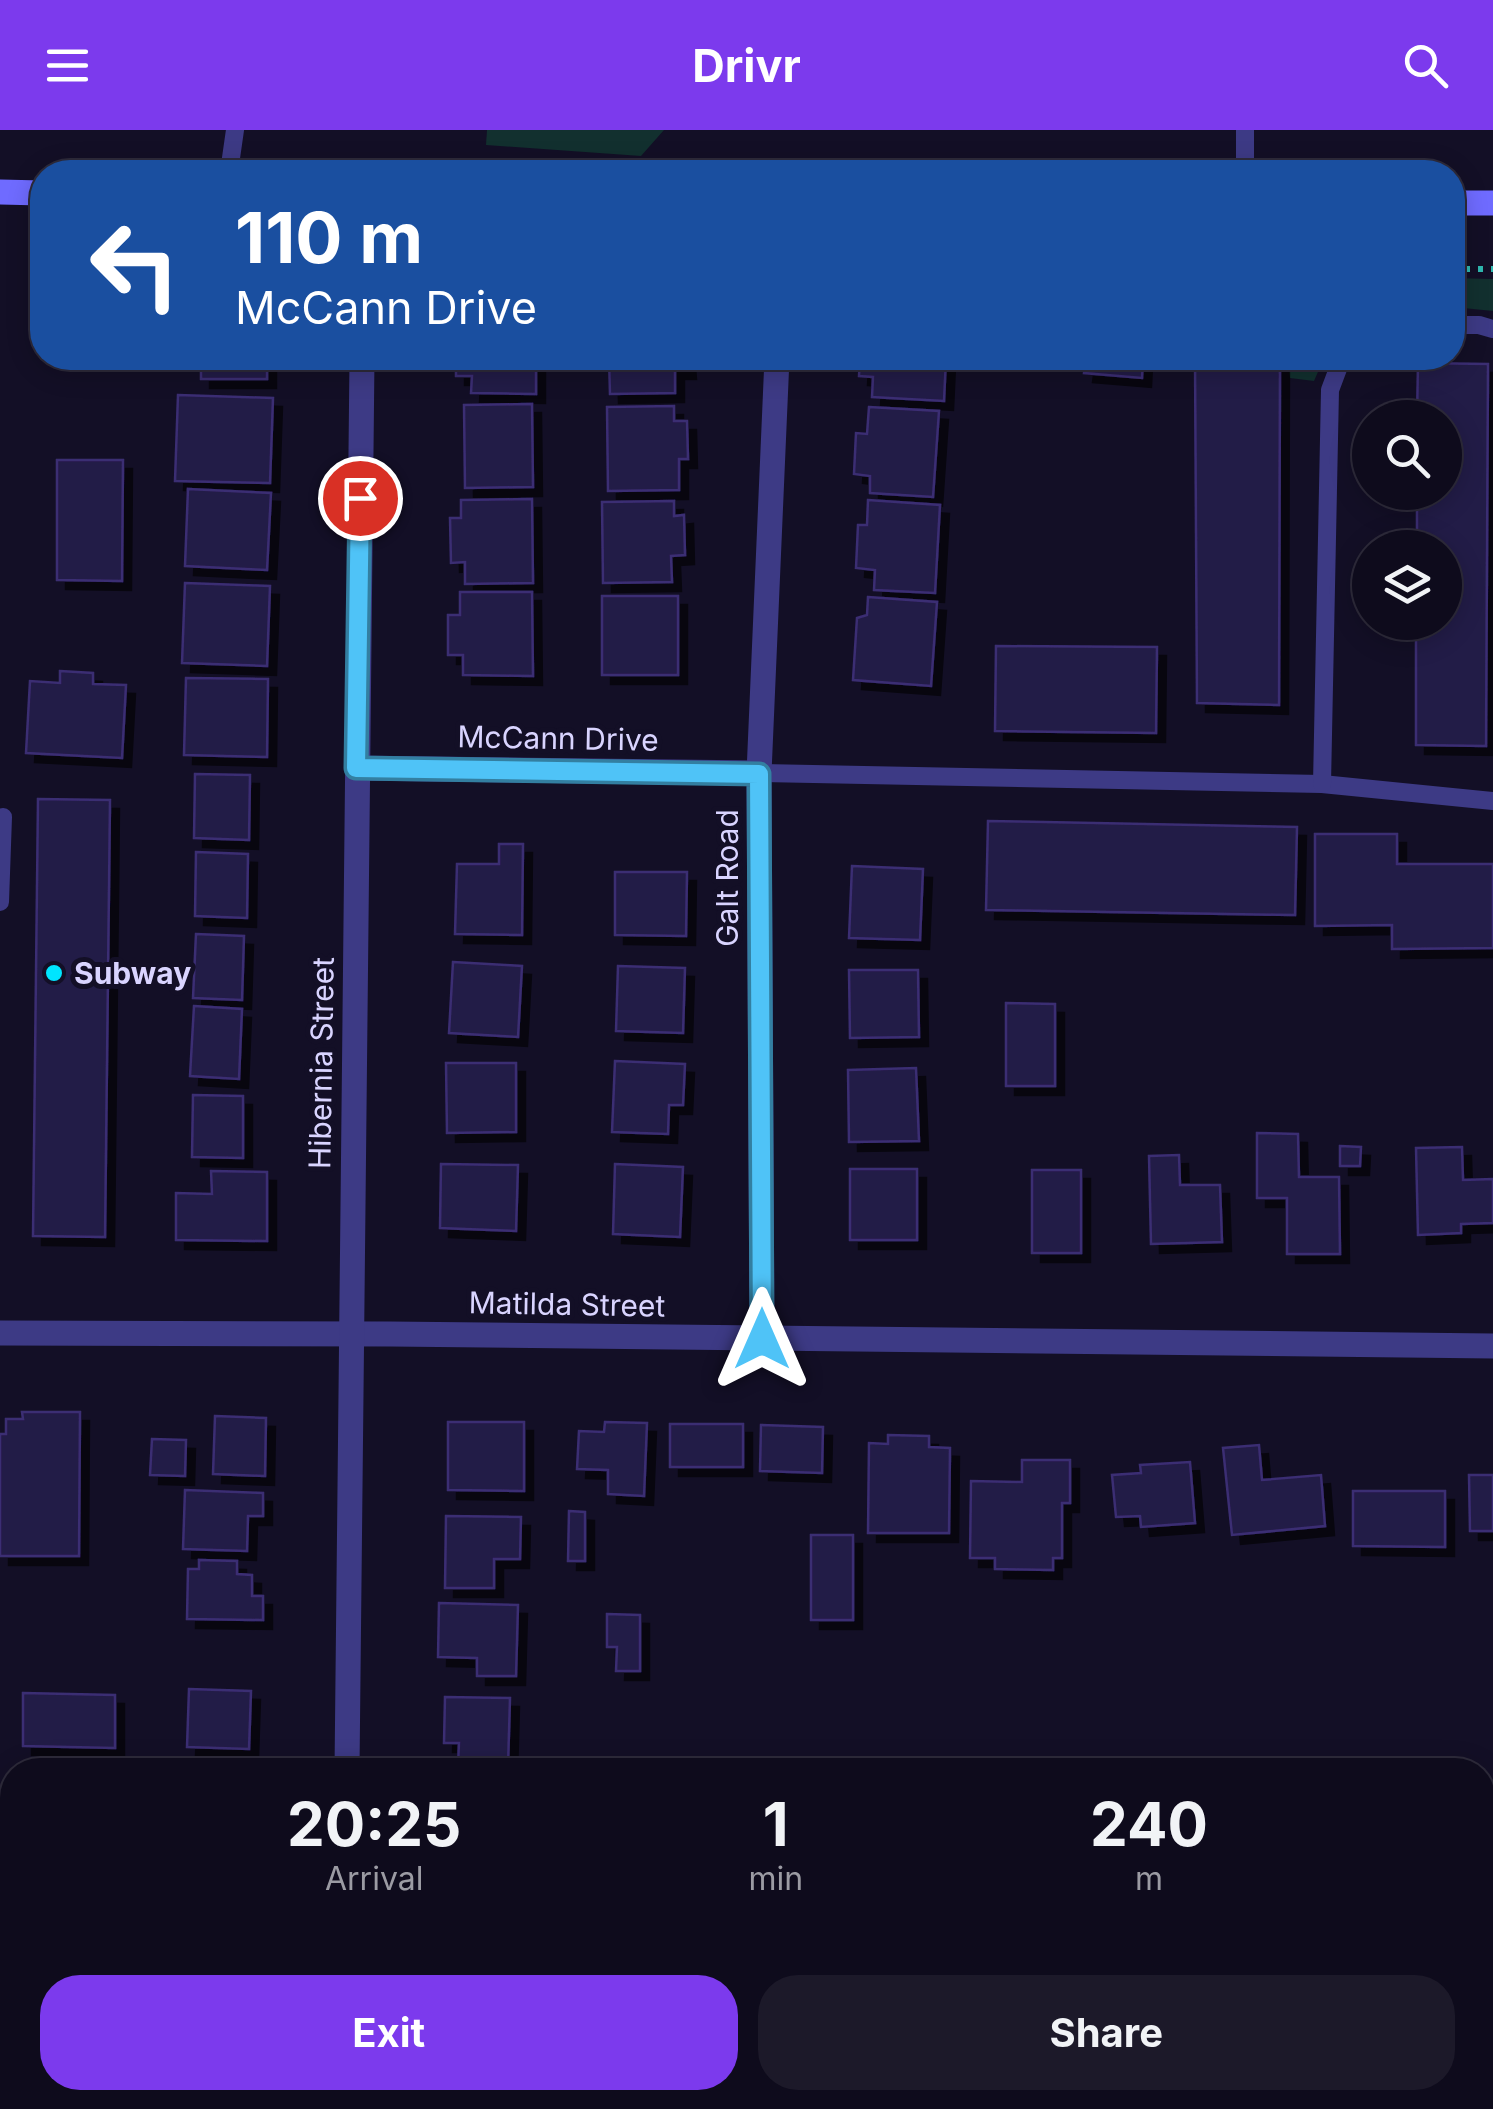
<!DOCTYPE html>
<html lang="en">
<head>
<meta charset="utf-8">
<style>
  :root { --surface:#0e0b1c; --page:#1c1929; --text:#f1f3f6; --muted:#9b9ba3; --line:#2e2b3b; --accent:#7c3aed }
  body { margin:0; font-family:Inter,sans-serif; background:var(--page); color:var(--text); height:100vh; display:flex; flex-direction:column; font-size:38px; white-space:nowrap }
  * { box-sizing:border-box; margin:0 }
  p { font-size:32px; color:var(--muted) }
  .icon { flex:none; width:55px; height:55px; fill:none; stroke:currentColor; stroke-width:2; stroke-linecap:round; stroke-linejoin:round }
  .map { position:relative; flex:1; overflow:hidden }
  .details { position:absolute; left:0px; top:1628px; width:1495px; height:352px; display:flex; flex-direction:column; background:var(--surface); border-radius:40px 40px 0 0; box-shadow:0 5px 25px #0003,0 0 0 2px var(--line) }
  .details>* { flex:none }
  .top-card { position:absolute; left:30px; top:30px; width:1435px; height:210px; border-radius:40px; box-shadow:0 5px 25px #0003,0 0 0 2px var(--line); background:#1a4fa0; color:#fff; overflow:hidden }
  .buttons { position:absolute; left:1352px; top:270px; display:grid; gap:20px }
  .buttons a { display:grid; place-items:center; width:110px; height:110px; border-radius:50%; background:var(--surface); box-shadow:0 5px 25px #0003,0 0 0 2px var(--line); font-size:50px }
  .pin { position:absolute; display:grid; place-items:center; width:85px; height:85px; color:#fff; margin:-42px; border:5px solid #fff; border-radius:50%; box-shadow:0 2px 10px #0007 }
  .me { position:absolute; width:110px; margin:-55px; rotate:0deg; stroke-linejoin:round; filter:drop-shadow(0 0 8px #0008) }
  .turn { display:flex; align-items:center; gap:35px; height:210px; padding:0 40px; font-size:45px }
  .turn .icon { width:130px; height:130px; stroke-width:2.5 }
  .turn b { display:block; font-size:70px; line-height:85px }
  .eta { display:flex; justify-content:space-evenly; align-items:center; height:170px; text-align:center }
  .eta b { font-size:60px; font-weight:700; line-height:70px }
  .cta { display:flex; gap:20px; margin-top:auto; padding:20px 40px }
  .cta a { flex:1; height:115px; border-radius:40px; background:var(--accent); color:#fff; font-size:40px; font-weight:700; line-height:115px; text-align:center }
  .cta a+a { background:var(--page); color:var(--text) }
  header { display:flex; justify-content:space-between; align-items:center; height:130px; padding:0 40px; background:var(--accent); color:#fff; font-size:45px; font-weight:700 }
  .map>svg:first-child { display:block }
  .green { fill:#12302f }
  .lines { fill:none; stroke-linecap:round; stroke-linejoin:round }
  .stream { stroke:#0c2248; stroke-width:10 }
  .building { fill:#241b47; stroke:#3b2d73; stroke-width:2.5; filter:url(#shadow) }
  .path { stroke:#2fb8b0; stroke-width:6; stroke-dasharray:5 8; stroke-linecap:butt }
  .service { stroke:#3d3a85; stroke-width:18 }
  .minor { stroke:#3d3a85; stroke-width:25 }
  .secondary { stroke:#6f6bff; stroke-width:25 }
  .route-casing { stroke:#337fa1; stroke-width:25 }
  .route { stroke:#4fc3f7; stroke-width:18 }
  .poi-dot { fill:#00e5ff; stroke:#130f26; stroke-width:4 }
  .labels { text-anchor:middle; dominant-baseline:central; stroke-width:10; stroke-linejoin:round; paint-order:stroke }
  .street-label { font-size:30px; fill:#d9d4ff; stroke:#130f26 }
  .poi-label { font-size:30px; font-weight:bold; fill:#d9d4ff; stroke:#130f26; text-anchor:start }
</style>
</head>
<body>
<header><svg class="icon" aria-label="menu" viewBox="0 0 24 24"><path d="M4 6h16M4 12h16M4 18h16"/></svg>Drivr<svg class="icon" aria-label="search" viewBox="0 0 24 24"><circle cx="10" cy="10" r="6"/><path d="M15 15l6 6"/></svg></header>
<div class="map">
<svg width="1493" height="1979" viewBox="0 0 1493 1979">
  <defs>
    <filter id="shadow"><feDropShadow dx="9" dy="9" stdDeviation="0" flood-color="#0009"/></filter>
  </defs>
  <rect width="100%" height="100%" fill="#130f26"/>
  <g class="green">
    <path d="M487 0H664L641 26 486 15Z"/>
    <path d="M1453 148 1493 149V181L1453 177Z"/>
    <path d="M1287 228H1324L1314 251 1290 248Z"/>
    <path d="M0 1852H12V1968H186L185 1977 0 1979Z"/>
  </g>
  <g class="lines">
    <g class="stream">
      <path d="M0 1663 12 1664"/>
      <path d="M1482 1741H1493"/>
    </g>
  </g>
  <g class="building">
    <rect x="201" y="228" width="66" height="21"/>
    <path d="M456 228H536V264L471 263 472 246H456Z"/>
    <path d="M609 228H686L687 240H675V263L610 264Z"/>
    <path d="M860 228H946L944 271 872 267 873 247 859 246Z"/>
    <path d="M1070 228H1143L1142 248 1084 243 1086 229Z"/>
    <path d="M1195 228H1280L1279 575 1197 573Z"/>
    <path d="M1418 233 1488 234 1486 616 1416 615V492H1445V418H1417V362H1445V288H1417Z"/>
    <path d="M178 265 273 268 270 353 175 351Z"/>
    <path d="M532 274 533 357 465 358 464 275Z"/>
    <path d="M674 276V291H687L688 329H679V360L608 361 607 277Z"/>
    <path d="M869 277 939 281 933 367 870 363V346L854 344 856 303 867 304Z"/>
    <path d="M57 330H123L122 451 57 450Z"/>
    <path d="M188 359 271 363 267 440 185 436Z"/>
    <path d="M532 369 533 453 465 454V432L451 433 450 388H461V370Z"/>
    <path d="M868 370 940 375 935 463 874 460 875 440 856 438 858 395H867Z"/>
    <path d="M674 371V386L684 385 685 425 671 426 672 452 603 453 602 372Z"/>
    <path d="M185 453 270 456 267 536 182 533Z"/>
    <path d="M460 462H532L533 546 463 545V525H448V485H460Z"/>
    <rect x="602" y="466" width="76" height="79"/>
    <path d="M868 467 937 472 931 556 853 550 857 488 867 485Z"/>
    <path d="M996 516 1157 517 1156 603 995 601Z"/>
    <path d="M60 541 93 543V554L126 555 122 628 26 623 30 551 60 553Z"/>
    <path d="M186 548 268 549 267 627 184 625Z"/>
    <path d="M195 644 250 645 249 710 194 708Z"/>
    <path d="M38 669 110 670 105 1107 33 1106Z"/>
    <path d="M988 691 1297 697 1295 785 986 780Z"/>
    <path d="M1315 704H1397V734H1493V818L1392 819V795L1315 796Z"/>
    <path d="M499 714H523L522 805 455 804 457 734H499Z"/>
    <path d="M196 722 248 724 247 788 195 786Z"/>
    <path d="M852 736 923 739 920 810 849 808Z"/>
    <path d="M615 742H687L686 806 615 805Z"/>
    <path d="M196 804 244 806 242 870 193 868Z"/>
    <path d="M453 832 522 836 518 907 449 903Z"/>
    <path d="M618 836 685 838 683 903 616 901Z"/>
    <path d="M849 840H918L919 907 850 908Z"/>
    <path d="M1006 873 1055 874V956H1006Z"/>
    <path d="M194 876 242 879 239 949 190 946Z"/>
    <path d="M615 931 685 934 683 975H669L668 1004 612 1002Z"/>
    <path d="M446 933H516V1002L447 1003Z"/>
    <path d="M916 938 919 1011 849 1012 848 940Z"/>
    <path d="M193 965 243 966V1028L192 1027Z"/>
    <path d="M1257 1003 1298 1004 1299 1047H1339L1340 1124H1287V1068H1257Z"/>
    <path d="M1340 1016 1361 1017 1360 1036H1340Z"/>
    <path d="M1462 1017 1463 1050 1493 1049V1093L1461 1094V1103L1418 1105 1416 1018Z"/>
    <path d="M1179 1025 1180 1055H1220L1222 1112 1151 1114 1149 1026Z"/>
    <path d="M441 1034 518 1035 516 1101 440 1098Z"/>
    <path d="M615 1034 683 1037 680 1107 613 1104Z"/>
    <rect x="850" y="1039" width="67" height="71"/>
    <rect x="1032" y="1040" width="49" height="83"/>
    <path d="M211 1041 267 1042V1111L176 1110V1063L212 1064Z"/>
    <path d="M22 1282H80L79 1426H0V1304H6V1289H23Z"/>
    <path d="M215 1286 266 1288 265 1346 213 1344Z"/>
    <path d="M448 1292H524V1361L448 1360Z"/>
    <path d="M605 1292 647 1293 644 1366 608 1364V1340L577 1339 579 1301 604 1302Z"/>
    <rect x="670" y="1294" width="73" height="43"/>
    <path d="M761 1295 823 1297 822 1343 760 1341Z"/>
    <path d="M888 1305 929 1306V1317L950 1318 949 1403H868L869 1313 888 1314Z"/>
    <path d="M152 1309 186 1310 185 1346 150 1345Z"/>
    <path d="M1259 1315 1262 1350 1321 1345 1325 1396 1232 1405 1223 1318Z"/>
    <path d="M1022 1330H1070V1373H1062V1428H1053V1440L995 1439V1428H970L971 1351 1022 1352Z"/>
    <path d="M1190 1332 1195 1393 1141 1397 1140 1386 1116 1387 1112 1345 1141 1343 1140 1335Z"/>
    <path d="M1469 1345H1493V1401H1470Z"/>
    <path d="M185 1360 263 1363V1386H248L247 1421 183 1419Z"/>
    <path d="M1353 1361H1445V1417L1353 1416Z"/>
    <path d="M569 1381 585 1382V1431H568Z"/>
    <path d="M446 1386 521 1387 520 1429H494V1458H445Z"/>
    <rect x="811" y="1405" width="42" height="85"/>
    <path d="M199 1430 237 1431V1444L252 1445V1466H263V1490L187 1489 188 1439H199Z"/>
    <path d="M439 1473 518 1475 516 1546H477V1528L438 1527Z"/>
    <path d="M607 1484 640 1485V1541H616L617 1517H607Z"/>
    <path d="M189 1559 251 1561 249 1619 187 1617Z"/>
    <path d="M23 1563 115 1565V1618L23 1616Z"/>
    <path d="M445 1567 510 1568 508 1636 458 1635 459 1613H444Z"/>
    <rect x="1482" y="1838" width="11" height="70"/>
    <rect x="192" y="1968" width="62" height="11"/>
    <path d="M440 1968H535L534 1974 478 1973V1979H439Z"/>
    <rect x="1017" y="1968" width="53" height="11"/>
  </g>
  <g class="lines">
    <path class="path" d="M1452 139H1493"/>
    <g class="service">
      <path d="M1245 0V42"/>
      <path d="M229 42 235 0"/>
      <path d="M1452 195H1479L1493 199"/>
      <path d="M759 643 1322 654 1493 671"/>
      <path d="M1322 654 1330 260 1342 228"/>
      <path d="M0 772 3 687"/>
      <path d="M0 1811H12"/>
    </g>
    <g class="minor">
      <path d="M357 638 759 643"/>
      <path d="M0 1203 390 1204 1493 1216"/>
      <path d="M762 1209 759 643 777 228"/>
      <path d="M347 1640 362 228"/>
      <path d="M1184 1968 1191 1979"/>
      <path d="M344 1979V1968"/>
      <path d="M1293 1979 1298 1968"/>
    </g>
    <g class="secondary">
      <path d="M0 62 42 63"/>
      <path d="M1452 73H1493"/>
    </g>
  </g>
  <g class="lines">
    <defs>
      <path id="route" d="M360 368 356 638 759 644 762 1209"/>
    </defs>
    <use href="#route" class="route-casing"/>
    <use href="#route" class="route"/>
  </g>
  <circle class="poi-dot" cx="54" cy="843" r="10"/>
  <g class="labels">
    <g class="street-label">
      <text transform="translate(558 608) rotate(1)">McCann Drive</text>
      <text transform="translate(727 748) rotate(-90)">Galt Road</text>
      <text transform="translate(321 933) rotate(-89)">Hibernia Street</text>
      <text transform="translate(567 1174) rotate(1)">Matilda Street</text>
    </g>
    <g class="poi-label">
      <text x="74" y="843">Subway</text>
    </g>
  </g>
</svg>
<div class="buttons">
<a><svg class="icon" aria-label="search" viewBox="0 0 24 24"><circle cx="10" cy="10" r="6"/><path d="M15 15l6 6"/></svg></a>
<a><svg class="icon" aria-label="layers" viewBox="0 0 24 24"><path d="M12 4l9 5-9 5-9-5zM3 14l9 5 9-5"/></svg></a>
</div>
<div class="pin" style="left:360px;top:368px;background:#d93025"><svg class="icon" aria-label="arrive" viewBox="0 0 24 24"><path d="M6 21V4h12l-3 4 3 4H6"/></svg></div>
<svg class="me" style="left:762px;top:1209px" viewBox="-20 -20 40 40"><path d="M0-17L14 15 0 8-14 15z" fill="#4fc3f7" stroke="#fff" stroke-width="4"/></svg>
<div class="top-card">
<div class="turn"><svg class="icon" aria-label="left" viewBox="0 0 24 24"><path d="M17 20v-9H6M10 6l-5 5 5 5"/></svg><div><b>110 m</b>McCann Drive</div></div>
</div>
<section class="details">
<div class="eta">
<div><b>20:25</b><p>Arrival</p></div>
<div><b>1</b><p>min</p></div>
<div><b>240</b><p>m</p></div>
</div>
<div class="cta"><a>Exit</a><a>Share</a></div>
</section>
</div>
</body>
</html>
